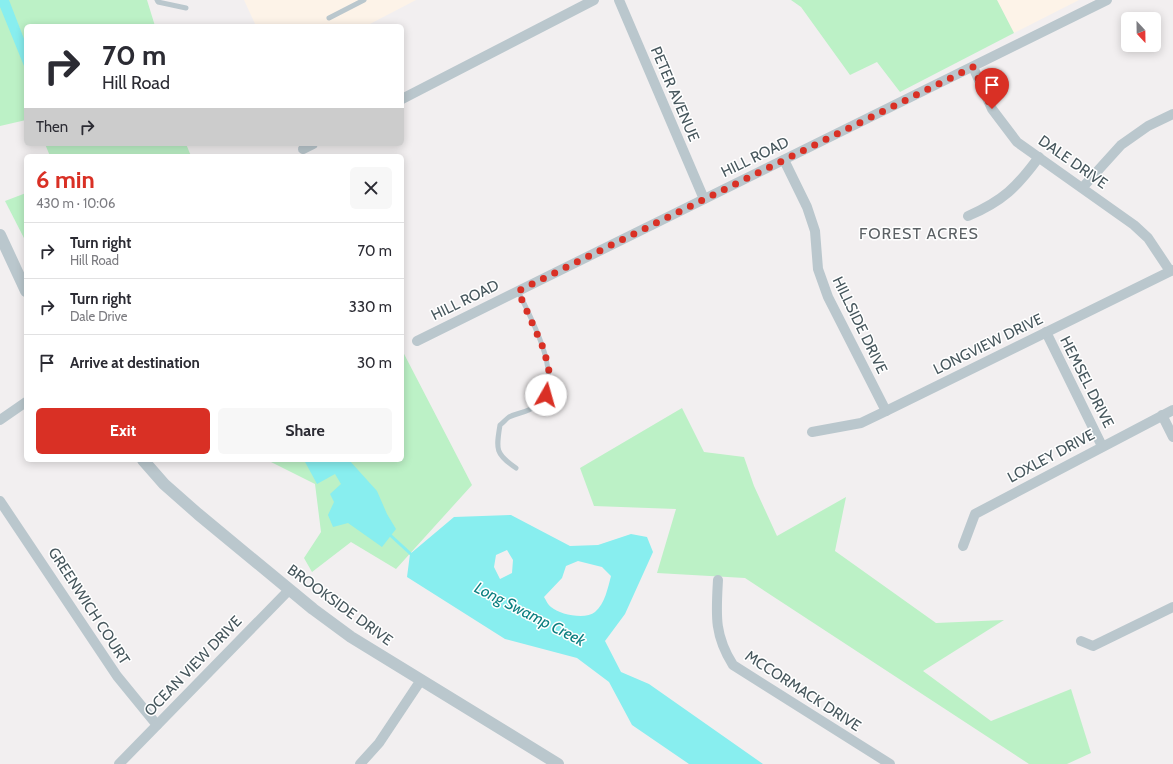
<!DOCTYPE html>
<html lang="en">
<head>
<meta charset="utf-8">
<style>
  :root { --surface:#fff; --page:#f7f7f7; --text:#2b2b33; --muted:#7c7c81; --line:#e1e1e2; --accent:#d93025 }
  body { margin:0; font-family:Cabin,sans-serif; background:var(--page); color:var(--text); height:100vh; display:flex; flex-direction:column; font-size:15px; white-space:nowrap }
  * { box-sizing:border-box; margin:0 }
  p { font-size:13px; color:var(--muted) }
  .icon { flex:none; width:22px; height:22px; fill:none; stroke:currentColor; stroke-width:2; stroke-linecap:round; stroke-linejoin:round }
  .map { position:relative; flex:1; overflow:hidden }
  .drawer { position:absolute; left:24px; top:154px; width:380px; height:308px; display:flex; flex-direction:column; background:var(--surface); border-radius:6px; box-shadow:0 2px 10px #0003 }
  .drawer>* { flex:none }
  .guide { position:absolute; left:24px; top:24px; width:380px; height:122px; border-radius:6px; box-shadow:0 2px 10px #0003; background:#fff; color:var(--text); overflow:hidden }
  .needle { width:26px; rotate:158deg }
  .fabs { position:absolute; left:1121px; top:12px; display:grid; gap:8px }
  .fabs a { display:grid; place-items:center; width:40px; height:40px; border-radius:6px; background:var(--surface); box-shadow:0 2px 10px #0003; font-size:20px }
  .pin { position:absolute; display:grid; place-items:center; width:34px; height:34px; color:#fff; margin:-41px -17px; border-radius:50% 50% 50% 0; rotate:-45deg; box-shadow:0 0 4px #0007 }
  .pin .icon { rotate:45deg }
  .me { position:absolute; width:44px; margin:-22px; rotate:7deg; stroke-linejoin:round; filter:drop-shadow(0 0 3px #0008) }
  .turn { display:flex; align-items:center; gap:14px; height:84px; padding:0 12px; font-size:18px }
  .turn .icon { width:52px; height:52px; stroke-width:2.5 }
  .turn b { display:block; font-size:28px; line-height:34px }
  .then { display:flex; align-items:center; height:38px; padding:0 12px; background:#0003; gap:8px; font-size:15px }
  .round { display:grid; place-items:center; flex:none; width:42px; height:42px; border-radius:6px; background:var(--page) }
  .head { display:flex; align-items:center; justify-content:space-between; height:68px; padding:0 12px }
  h1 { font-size:24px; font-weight:800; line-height:30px; color:var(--accent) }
  .primary-button { display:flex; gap:8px; margin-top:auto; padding:8px 12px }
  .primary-button a { flex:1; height:46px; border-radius:6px; background:var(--accent); color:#fff; font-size:16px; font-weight:800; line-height:46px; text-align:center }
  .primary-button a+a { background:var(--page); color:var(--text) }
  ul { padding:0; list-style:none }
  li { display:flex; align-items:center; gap:12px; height:56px; padding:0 12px; border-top:1px solid var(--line) }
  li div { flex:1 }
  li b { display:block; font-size:15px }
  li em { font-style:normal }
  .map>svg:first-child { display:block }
  .commercial { fill:#fdf3e8 }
  .green { fill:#bcf1c6 }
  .water { fill:#88eeef; fill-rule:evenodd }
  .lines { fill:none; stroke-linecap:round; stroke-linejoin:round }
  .stream { stroke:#88eeef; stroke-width:3 }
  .service { stroke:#bac7cd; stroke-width:5 }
  .minor { stroke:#bac7cd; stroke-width:10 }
  .tertiary { stroke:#bac7cd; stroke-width:12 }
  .route { stroke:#d93025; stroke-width:7; stroke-dasharray:0 12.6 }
  .labels { text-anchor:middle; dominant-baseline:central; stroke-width:3; stroke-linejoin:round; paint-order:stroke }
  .street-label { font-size:15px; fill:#47575d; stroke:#fff }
  .neighbourhood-label { font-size:16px; letter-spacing:1px; fill:#5c6165; stroke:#fff }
  .water-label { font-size:16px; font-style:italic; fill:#0b7f80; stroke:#fff }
</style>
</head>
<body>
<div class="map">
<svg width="1173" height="764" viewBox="0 0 1173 764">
  <rect width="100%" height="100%" fill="#f2eff0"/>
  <g class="commercial">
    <path d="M244 0H416L366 26H256Z"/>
    <path d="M997 0H1079L1014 33Z"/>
  </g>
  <g class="green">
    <path d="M0 0H147L155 26H26V120L0 126Z"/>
    <path d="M791 0H997L1014 33 900 92 877 62 850 75 801 7Z"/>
    <path d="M45 144H186L191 156H50Z"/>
    <path d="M26 193V242L5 201Z"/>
    <path d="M402 350 472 485 396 569 351 542 312 572 304 558 321 532 315 484 267 460H402Z"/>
    <path d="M682 408 704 452 744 457 754 486 777 536 846 497 835 551 936 623 1004 620 923 671 991 721 1071 689 1091 753 1067 764H1029L745 578 657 573 676 509 594 506 580 468Z"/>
  </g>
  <g class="water">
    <path d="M0 0H9L26 44V78L24 66 0 7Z"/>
    <path d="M304 460H349L377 491 387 514 396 529 382 547 348 523 333 527 328 515 334 502 330 494 341 484 335 474 317 484Z"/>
    <path d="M511 515 570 546 598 545 631 534 647 537 653 552 625 614 605 641 621 672 649 684 763 764H689L632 725 609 682 577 658 505 639 407 577 410 554 454 517ZM507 550 513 560 512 573 500 579 494 567 496 555ZM578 561 602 567 611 576C608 587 605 604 595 612 586 620 560 615 551 607 548 605 546 600 544 597L562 578 566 566Z"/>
  </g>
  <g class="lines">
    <path class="stream" d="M389 534 413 556"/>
    <g class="service">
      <path d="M157 0 158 2 186 8"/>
      <path d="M329 18 364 0"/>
      <path d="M516 468C495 454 496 449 500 425 503 423 506 419 509 417 519 412 527 413 537 405 567 381 530 317 518 291"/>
    </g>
    <g class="minor">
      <path d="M619 0 704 199"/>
      <path d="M973 67 992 109 1017 142 1134 225 1148 238 1170 271"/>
      <path d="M402 99 594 0"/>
      <path d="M303 149 313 144"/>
      <path d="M784 160 807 207 815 231 818 269 828 297 886 411"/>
      <path d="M1083 187 1121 145 1148 126 1173 114"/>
      <path d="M968 216C1003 201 1017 187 1039 157"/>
      <path d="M1046 332 1102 446"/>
      <path d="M417 341 1107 0"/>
      <path d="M1162 415 1173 437"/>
      <path d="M0 420 26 402"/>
      <path d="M812 432 861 423 886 411 1173 270"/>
      <path d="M0 501 117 676 157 725"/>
      <path d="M963 546 975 514 1173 410"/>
      <path d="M718 580C716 615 714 635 733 665L890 764"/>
      <path d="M1081 641 1093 646 1173 607"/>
      <path d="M119 764 289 590"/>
      <path d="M360 764 379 743 421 680"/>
    </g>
    <g class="tertiary">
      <path d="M0 235 26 291"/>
      <path d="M143 460 164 484 198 514 313 609 351 637 558 764"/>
    </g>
  </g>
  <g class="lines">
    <path class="route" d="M546 395 549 368 542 345 518 291 973 67 992 109"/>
  </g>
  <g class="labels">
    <g class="street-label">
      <text transform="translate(675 94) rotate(67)">PETER AVENUE</text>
      <text transform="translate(755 157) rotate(-26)">HILL ROAD</text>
      <text transform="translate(1073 162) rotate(35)">DALE DRIVE</text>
      <text transform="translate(465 300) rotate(-26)">HILL ROAD</text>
      <text transform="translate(860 325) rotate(64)">HILLSIDE DRIVE</text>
      <text transform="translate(988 344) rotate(-26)">LONGVIEW DRIVE</text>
      <text transform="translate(1087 382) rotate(63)">HEMSEL DRIVE</text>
      <text transform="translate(1051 456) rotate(-28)">LOXLEY DRIVE</text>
      <text transform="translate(340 605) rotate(36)">BROOKSIDE DRIVE</text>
      <text transform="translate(89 606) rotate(57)">GREENWICH COURT</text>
      <text transform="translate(193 666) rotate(-46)">OCEAN VIEW DRIVE</text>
      <text transform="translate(803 691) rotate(33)">MCCORMACK DRIVE</text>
    </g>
    <g class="neighbourhood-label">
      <text x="919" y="233">FOREST ACRES</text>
    </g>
    <g class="water-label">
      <text transform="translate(530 614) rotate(27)">Long Swamp Creek</text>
    </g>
  </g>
</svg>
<div class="fabs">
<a><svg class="needle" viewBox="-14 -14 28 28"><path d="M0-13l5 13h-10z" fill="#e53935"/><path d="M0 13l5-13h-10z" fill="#7c7c81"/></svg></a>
</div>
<div class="pin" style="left:992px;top:109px;background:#d93025"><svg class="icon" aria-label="arrive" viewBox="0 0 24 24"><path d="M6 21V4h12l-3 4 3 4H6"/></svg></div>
<svg class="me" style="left:546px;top:395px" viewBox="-20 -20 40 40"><circle r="19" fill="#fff"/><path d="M0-13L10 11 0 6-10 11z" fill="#d93025"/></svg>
<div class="guide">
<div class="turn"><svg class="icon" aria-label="right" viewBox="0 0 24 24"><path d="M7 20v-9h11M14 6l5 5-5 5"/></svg><div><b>70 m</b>Hill Road</div></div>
<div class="then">Then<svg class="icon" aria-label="right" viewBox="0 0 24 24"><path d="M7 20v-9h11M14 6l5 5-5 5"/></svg></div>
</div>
<section class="drawer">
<div class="head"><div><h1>6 min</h1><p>430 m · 10:06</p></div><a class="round"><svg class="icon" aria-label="close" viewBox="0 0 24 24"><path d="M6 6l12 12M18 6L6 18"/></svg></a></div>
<ul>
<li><svg class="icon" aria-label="right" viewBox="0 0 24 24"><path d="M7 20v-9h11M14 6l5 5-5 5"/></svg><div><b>Turn right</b><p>Hill Road</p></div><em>70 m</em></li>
<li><svg class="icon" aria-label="right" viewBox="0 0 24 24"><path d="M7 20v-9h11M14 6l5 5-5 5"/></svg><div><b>Turn right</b><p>Dale Drive</p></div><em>330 m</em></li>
<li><svg class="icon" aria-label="arrive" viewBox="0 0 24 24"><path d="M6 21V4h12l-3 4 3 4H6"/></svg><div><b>Arrive at destination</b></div><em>30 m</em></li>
</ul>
<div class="primary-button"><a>Exit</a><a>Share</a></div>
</section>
</div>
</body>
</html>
